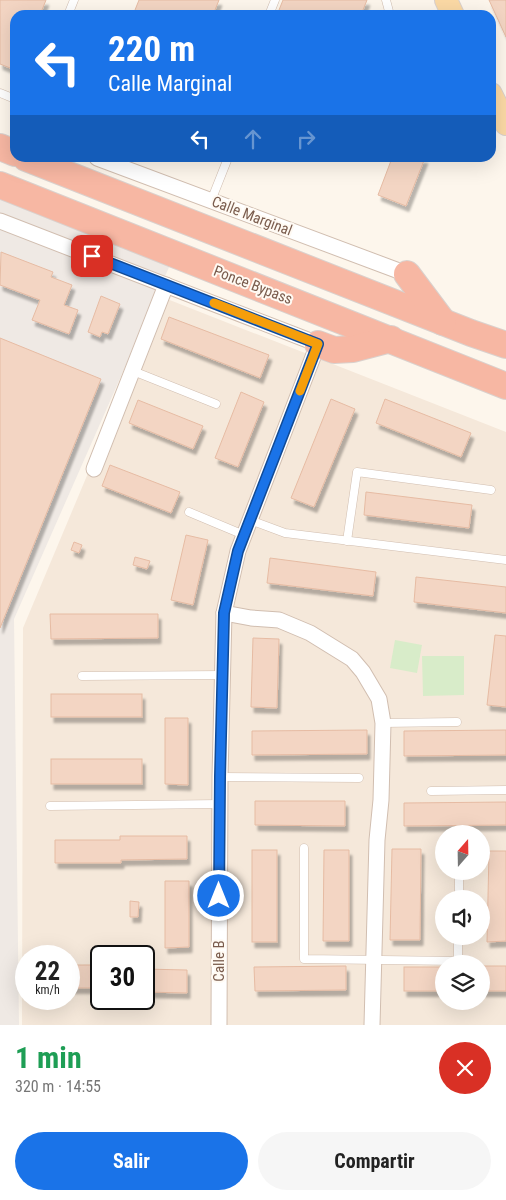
<!DOCTYPE html>
<html lang="es">
<head>
<meta charset="utf-8">
<style>
  :root { --surface:#fff; --page:#f6f6f6; --text:#222; --muted:#767676; --accent:#1a73e8 }
  body { margin:0; font-family:"Roboto Condensed",sans-serif; background:var(--page); color:var(--text); height:100vh; display:flex; flex-direction:column; font-size:19px; white-space:nowrap }
  * { box-sizing:border-box; margin:0 }
  p { font-size:16px; color:var(--muted) }
  .icon { flex:none; width:28px; height:28px; fill:none; stroke:currentColor; stroke-width:2; stroke-linecap:round; stroke-linejoin:round }
  .map { position:relative; height:1025px; overflow:hidden }
  .sheet { display:flex; flex-direction:column; background:var(--surface); flex:1 }
  .sheet>* { flex:none }
  .banner { position:absolute; left:10px; top:10px; width:486px; height:152px; border-radius:15px; box-shadow:0 5px 20px #0002; background:#1a73e8; color:#fff; overflow:hidden }
  .needle { width:32px; rotate:20deg }
  .fabs { position:absolute; left:435px; top:825px; display:grid; gap:10px }
  .fabs a { display:grid; place-items:center; width:55px; height:55px; border-radius:50%; background:var(--surface); box-shadow:0 5px 20px #0002; font-size:25px }
  .speed { position:absolute; left:15px; top:945px; display:flex; gap:10px; font-size:25px; font-weight:700; text-align:center }
  .speed>* { display:grid; place-content:center; width:65px; height:65px; border-radius:50%; background:var(--surface); box-shadow:0 5px 20px #0002; line-height:1 }
  .speed small { font-size:12px; font-weight:400 }
  .speed .limit { border:2px solid #111; border-radius:8px; background:#fff; color:#111 }
  .pin { position:absolute; display:grid; place-items:center; width:42px; height:42px; color:#fff; margin:-21px; border-radius:10px; box-shadow:0 2px 8px #0006 }
  .me { position:absolute; width:55px; margin:-28px; rotate:0deg; stroke-linejoin:round; filter:drop-shadow(0 0 4px #0008) }
  .turn { display:flex; align-items:center; gap:18px; height:105px; padding:0 15px; font-size:22px }
  .turn .icon { width:65px; height:65px; stroke-width:2.5 }
  .turn b { display:block; font-size:35px; line-height:42px }
  .lanes { display:flex; align-items:center; height:48px; padding:0 15px; background:#0003; justify-content:center; gap:25px; direction:ltr }
  .lanes .off { opacity:.35 }
  .round { display:grid; place-items:center; flex:none; width:52px; height:52px; border-radius:26px; background:var(--page) }
  .overview { display:flex; align-items:center; justify-content:space-between; height:85px; padding:0 15px }
  h1 { font-size:30px; font-weight:700; line-height:38px; color:#1e9e55 }
  .action { display:flex; gap:10px; margin-top:auto; padding:10px 15px }
  .action a { flex:1; height:58px; border-radius:30px; background:var(--accent); color:#fff; font-size:20px; font-weight:700; line-height:58px; text-align:center }
  .action a+a { background:var(--page); color:var(--text) }
  .map>svg:first-child { display:block }
  .residential { fill:#f5e8da; fill-rule:evenodd }
  .industrial { fill:#efe9e4 }
  .green { fill:#d8ecc9 }
  .building { fill:#f3d5c3; stroke:#e6bba3; filter:url(#shadow) }
  .lines { fill:none; stroke-linecap:round; stroke-linejoin:round }
  .lane-casing { stroke:#d1beb0; stroke-width:9 }
  .street-casing { stroke:#d1beb0; stroke-width:17 }
  .primary-casing { stroke:#dad1cd; stroke-width:24 }
  .highway-casing { stroke:#dad1cd; stroke-width:28 }
  .lane { stroke:#fff; stroke-width:8 }
  .street { stroke:#fff; stroke-width:15 }
  .primary { stroke:#fbd9a5; stroke-width:22 }
  .highway { stroke:#f7b7a3; stroke-width:26 }
  .route-casing { stroke:#114b97; stroke-width:12 }
  .route { stroke:#1a73e8; stroke-width:9 }
  .slow { stroke:#f59e0b; stroke-width:9 }
  .labels { text-anchor:middle; dominant-baseline:central; stroke-width:4; stroke-linejoin:round; paint-order:stroke }
  .street-label { font-size:15px; fill:#7a5c4d; stroke:#fffaf3 }
</style>
</head>
<body>
<div class="map">
<svg width="506" height="1025" viewBox="0 0 506 1025">
  <defs>
    <filter id="shadow"><feDropShadow dx="3" dy="5.5" stdDeviation="1" flood-color="#0004"/></filter>
  </defs>
  <rect width="100%" height="100%" fill="#fdf6ec"/>
  <path class="residential" d="M162 297 506 432V1025H22L23 628ZM444 834H481V871H444ZM444 899H481V936H444ZM26 956H69V999H26ZM101 956H144V999H101ZM444 964H481V1001H444Z"/>
  <path class="industrial" d="M0 199 170 265 14 619 19 1025H0Z"/>
  <g class="green">
    <path d="M395 640 422 645 417 673 390 668Z"/>
    <path d="M422 656H464V695L423 696Z"/>
  </g>
  <g class="building">
    <path d="M0 0H46L40 15H15V70L0 64Z"/>
    <path d="M139 0H219L213 15H133Z"/>
    <path d="M283 0H367L361 15H277Z"/>
    <path d="M489 0H506V37Z"/>
    <path d="M392 158H425L406 206 378 195Z"/>
    <path d="M1 252 53 272 51 277 72 285 64 305 78 310 69 334 32 320 40 300 0 285Z"/>
    <path d="M101 296 120 304 108 334 102 332 100 337 88 332Z"/>
    <path d="M169 317 269 355 260 378 161 339Z"/>
    <path d="M0 338 101 379 0 628Z"/>
    <path d="M241 392 264 402 238 467 215 458Z"/>
    <path d="M331 399 355 409 314 507 291 498Z"/>
    <path d="M385 399 471 433 461 457 376 423Z"/>
    <path d="M138 400 203 426 193 449 129 423Z"/>
    <path d="M110 465 180 492 171 513 102 486Z"/>
    <path d="M366 492 472 505 469 528 364 515Z"/>
    <path d="M186 535 208 540 193 605 171 600Z"/>
    <path d="M74 542 82 545 79 553 71 550Z"/>
    <path d="M135 557 150 561 147 569 133 565Z"/>
    <path d="M270 558 376 572 373 596 267 583Z"/>
    <path d="M416 577 506 587V613L414 602Z"/>
    <path d="M50 614H158V638L51 639Z"/>
    <path d="M495 635 506 636V707L487 705Z"/>
    <path d="M253 638 279 639 277 708 251 707Z"/>
    <rect x="51" y="694" width="91" height="23"/>
    <path d="M165 718H188V785L165 784Z"/>
    <path d="M367 730V754L252 755V731Z"/>
    <path d="M506 730V755L404 756V731Z"/>
    <rect x="51" y="759" width="91" height="25"/>
    <path d="M255 801H345V826L255 825Z"/>
    <path d="M506 802V825L404 826V803Z"/>
    <path d="M120 836H187V859L121 860V863H55V840H120Z"/>
    <path d="M392 849H421L420 940H390Z"/>
    <rect x="252" y="850" width="25" height="92"/>
    <path d="M324 850H349V941H323Z"/>
    <path d="M489 851H506V941L487 942Z"/>
    <path d="M165 881H189V947L165 948Z"/>
    <path d="M130 901 139 902 138 917H130Z"/>
    <rect x="69" y="965" width="32" height="23"/>
    <path d="M346 966V990L255 991 254 967Z"/>
    <rect x="481" y="966" width="25" height="25"/>
    <rect x="404" y="967" width="40" height="24"/>
    <path d="M144 969 187 970V993L144 992Z"/>
  </g>
  <g class="lines">
    <defs>
      <g id="lane">
        <path d="M386 0 390 15"/>
        <path d="M68 15 74 0"/>
        <path d="M269 15 275 0"/>
        <path d="M0 93 15 99"/>
        <path d="M211 201 228 158"/>
        <path d="M133 371 216 404"/>
        <path d="M189 512 244 535"/>
        <path d="M250 520 285 533 506 560"/>
        <path d="M347 541 357 472 491 490"/>
        <path d="M82 676 223 675"/>
        <path d="M383 723 457 722"/>
        <path d="M220 777 359 778"/>
        <path d="M431 791 506 790"/>
        <path d="M50 806 220 804"/>
        <path d="M304 848V959L458 961V936"/>
        <path d="M459 899V871"/>
      </g>
      <g id="street">
        <path d="M97 158 407 274"/>
        <path d="M0 221 318 344 238 551 224 613 220 777 219 1025"/>
        <path d="M94 469 166 285"/>
        <path d="M224 613 251 618 279 620 310 633 352 659 363 672 379 699 383 723 381 800 377 840 372 1025"/>
      </g>
      <g id="primary">
        <path d="M446 0 453 15"/>
        <path d="M491 94 506 124"/>
      </g>
      <g id="highway">
        <path d="M0 147 15 153"/>
        <path d="M26 158 471 333 506 345"/>
        <path d="M0 185 506 386"/>
        <path d="M407 274 443 322"/>
        <path d="M318 344 334 350 353 349 391 339"/>
      </g>
    </defs>
    <use href="#lane" class="lane-casing"/>
    <use href="#street" class="street-casing"/>
    <use href="#primary" class="primary-casing"/>
    <use href="#highway" class="highway-casing"/>
    <use href="#lane" class="lane"/>
    <use href="#street" class="street"/>
    <use href="#primary" class="primary"/>
    <use href="#highway" class="highway"/>
  </g>
  <g class="lines">
    <defs>
      <path id="route" d="M92 256 318 344 238 551 224 613 220 777 219 896"/>
    </defs>
    <use href="#route" class="route-casing"/>
    <use href="#route" class="route"/>
    <path class="slow" d="M214 303 318 344 300 391"/>
  </g>
  <g class="labels">
    <g class="street-label">
      <text transform="translate(252 216) rotate(21)">Calle Marginal</text>
      <text transform="translate(253 285) rotate(21)">Ponce Bypass</text>
      <text transform="translate(219 961) rotate(-90)">Calle B</text>
    </g>
  </g>
</svg>
<div class="fabs">
<a><svg class="needle" viewBox="-14 -14 28 28"><path d="M0-13l5 13h-10z" fill="#e53935"/><path d="M0 13l5-13h-10z" fill="#767676"/></svg></a>
<a><svg class="icon" aria-label="sound" viewBox="0 0 24 24"><path d="M4 9h4l5-4v14l-5-4H4zM17 9q2 3 0 6"/></svg></a>
<a><svg class="icon" aria-label="layers" viewBox="0 0 24 24"><path d="M12 4l9 5-9 5-9-5zM3 14l9 5 9-5"/></svg></a>
</div>
<div class="speed"><div>22<small>km/h</small></div><div class="limit">30</div></div>
<div class="pin" style="left:92px;top:256px;background:#d93025"><svg class="icon" aria-label="arrive" viewBox="0 0 24 24"><path d="M6 21V4h12l-3 4 3 4H6"/></svg></div>
<svg class="me" style="left:219px;top:896px" viewBox="-20 -20 40 40"><circle r="17" fill="#1a73e8" stroke="#fff" stroke-width="3"/><path d="M0-11L8 9 0 5-8 9z" fill="#fff"/></svg>
<div class="banner">
<div class="turn"><svg class="icon" aria-label="left" viewBox="0 0 24 24"><path d="M17 20v-9H6M10 6l-5 5 5 5"/></svg><div><b>220 m</b>Calle Marginal</div></div>
<div class="lanes"><svg class="icon" aria-label="left" viewBox="0 0 24 24"><path d="M17 20v-9H6M10 6l-5 5 5 5"/></svg><svg class="icon off" aria-label="ahead" viewBox="0 0 24 24"><path d="M12 20V5M6 11l6-6 6 6"/></svg><svg class="icon off" aria-label="right" viewBox="0 0 24 24"><path d="M7 20v-9h11M14 6l5 5-5 5"/></svg></div>
</div>
</div>
<section class="sheet">
<div class="overview"><div><h1>1 min</h1><p>320 m · 14:55</p></div><a class="round" style="background:#d93025;color:#fff"><svg class="icon" aria-label="close" viewBox="0 0 24 24"><path d="M6 6l12 12M18 6L6 18"/></svg></a></div>
<div class="action"><a>Salir</a><a>Compartir</a></div>
</section>
</body>
</html>
